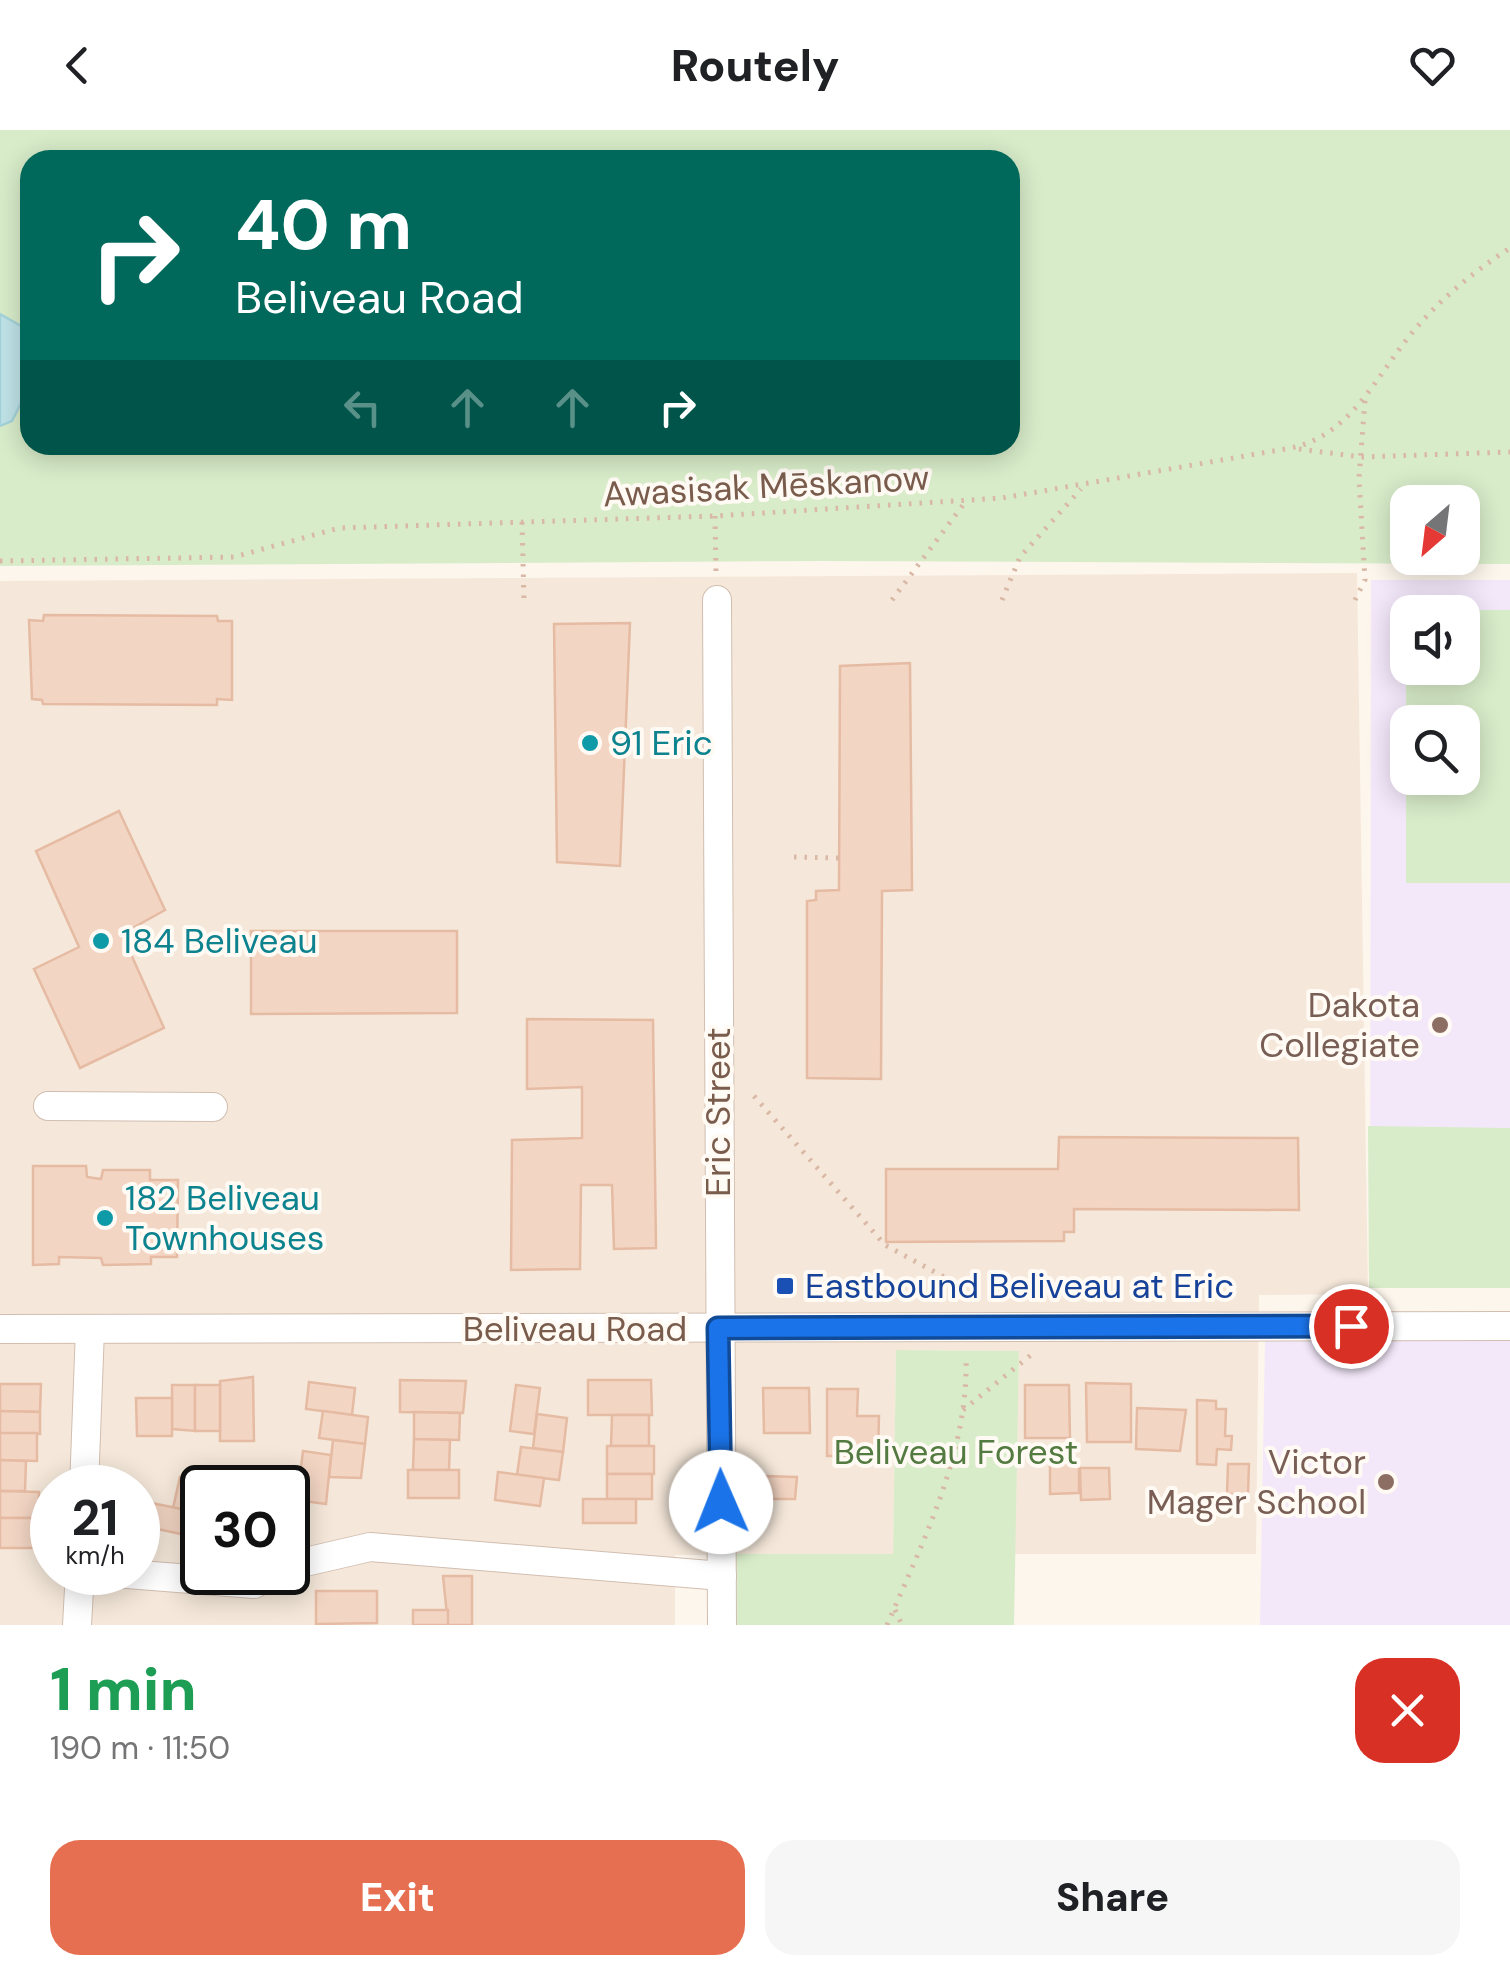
<!DOCTYPE html>
<html lang="en">
<head>
<meta charset="utf-8">
<style>
  :root { --surface:#fff; --page:#f6f6f6; --text:#202124; --muted:#757577; --accent:#e76f51 }
  body { margin:0; font-family:"DM Sans",sans-serif; background:var(--page); color:var(--text); height:100vh; display:flex; flex-direction:column; font-size:38px; white-space:nowrap }
  * { box-sizing:border-box; margin:0 }
  p { font-size:32px; color:var(--muted) }
  .icon { flex:none; width:55px; height:55px; fill:none; stroke:currentColor; stroke-width:2; stroke-linecap:round; stroke-linejoin:round }
  .map { position:relative; height:1495px; overflow:hidden }
  .details { display:flex; flex-direction:column; background:var(--surface); flex:1 }
  .details>* { flex:none }
  .banner { position:absolute; left:20px; top:20px; width:1000px; height:305px; border-radius:30px; box-shadow:0 5px 25px #0003; background:#00695c; color:#fff; overflow:hidden }
  .needle { width:65px; rotate:208deg }
  .fabs { position:absolute; left:1390px; top:355px; display:grid; gap:20px }
  .fabs a { display:grid; place-items:center; width:90px; height:90px; border-radius:20px; background:var(--surface); box-shadow:0 5px 25px #0003; font-size:50px }
  .speed { position:absolute; left:30px; top:1335px; display:flex; gap:20px; font-size:50px; font-weight:700; text-align:center }
  .speed>* { display:grid; place-content:center; width:130px; height:130px; border-radius:50%; background:var(--surface); box-shadow:0 5px 25px #0003; line-height:1 }
  .speed small { font-size:25px; font-weight:400 }
  .speed .limit { border:5px solid #111; border-radius:15px; background:#fff; color:#111 }
  .pin { position:absolute; display:grid; place-items:center; width:85px; height:85px; color:#fff; margin:-42px; border:5px solid #fff; border-radius:50%; box-shadow:0 2px 10px #0007 }
  .me { position:absolute; width:110px; margin:-55px; rotate:359deg; stroke-linejoin:round; filter:drop-shadow(0 0 8px #0008) }
  .turn { display:flex; align-items:center; gap:35px; height:210px; padding:0 50px; font-size:45px }
  .turn .icon { width:130px; height:130px; stroke-width:2.5 }
  .turn b { display:block; font-size:70px; line-height:85px }
  .lanes { display:flex; align-items:center; height:95px; padding:0 50px; background:#0003; justify-content:center; gap:50px; direction:ltr }
  .lanes .off { opacity:.35 }
  .round { display:grid; place-items:center; flex:none; width:105px; height:105px; border-radius:30px; background:var(--page) }
  .overview { display:flex; align-items:center; justify-content:space-between; height:170px; padding:0 50px }
  h1 { font-size:60px; font-weight:800; line-height:75px; color:#1e9e55 }
  .action { display:flex; gap:20px; margin-top:auto; padding:20px 50px }
  .action a { flex:1; height:115px; border-radius:30px; background:var(--accent); color:#fff; font-size:40px; font-weight:800; line-height:115px; text-align:center }
  .action a+a { background:var(--page); color:var(--text) }
  header { display:flex; justify-content:space-between; align-items:center; height:130px; padding:0 50px; background:var(--surface); font-size:45px; font-weight:800 }
  .map>svg:first-child { display:block }
  .residential { fill:#f5e8da; fill-rule:evenodd }
  .education { fill:#f3e8fa; fill-rule:evenodd }
  .green { fill:#d8ecc9; fill-rule:evenodd }
  .water { fill:#bfe3e8; stroke:#a5d3da; stroke-width:2.5 }
  .building { fill:#f3d5c3; stroke:#e6bba3; stroke-width:2.5 }
  .lines { fill:none; stroke-linecap:round; stroke-linejoin:round }
  .minor-casing { stroke:#d1beb0; stroke-width:30 }
  .path { stroke:#d9b8a5; stroke-width:5; stroke-dasharray:2.5 8; stroke-linecap:butt }
  .minor { stroke:#fff; stroke-width:28 }
  .route-casing { stroke:#114b97; stroke-width:25 }
  .route { stroke:#1a73e8; stroke-width:18 }
  .culture-dot { fill:#0f9aa8; stroke:#fffaf3; stroke-width:4 }
  .education-dot { fill:#8d6e63; stroke:#fffaf3; stroke-width:4 }
  .transit-dot { fill:#1a4fb4; stroke:#fffaf3; stroke-width:4 }
  .labels { text-anchor:middle; dominant-baseline:central; stroke-width:8; stroke-linejoin:round; paint-order:stroke }
  .street-label { font-size:35px; fill:#7a5c4d; stroke:#fffaf3 }
  .culture-label { font-size:35px; fill:#0d838f; stroke:#fffaf3; text-anchor:start }
  .education-label { font-size:35px; fill:#785e54; stroke:#fffaf3; text-anchor:end }
  .transit-label { font-size:35px; fill:#164399; stroke:#fffaf3; text-anchor:start }
  .park-label { font-size:35px; fill:#537a41; stroke:#fffaf3 }
</style>
</head>
<body>
<header><svg class="icon" aria-label="back" viewBox="0 0 24 24"><path d="M15 5l-7 7 7 7"/></svg>Routely<svg class="icon" aria-label="heart" viewBox="0 0 24 24"><path d="M12 20l-8-8c-3-5 5-10 8-4 3-6 11-1 8 4z"/></svg></header>
<div class="map">
<svg width="1510" height="1495" viewBox="0 0 1510 1495">
  <rect width="100%" height="100%" fill="#fdf6ec"/>
  <path class="residential" d="M1357 443 1368 1164 1259 1165 1256 1424H1014L1019 1221 896 1220 893 1425H675V1495H0V451ZM52 1358H138V1442H52ZM202 1358H288V1442H202Z"/>
  <g class="education">
    <path d="M1371 450H1510V1143H1370ZM1408 482H1462V538H1408ZM1408 592H1462V648H1408Z"/>
    <path d="M1510 1208V1495H1260L1265 1209Z"/>
  </g>
  <g class="green">
    <path d="M0 0H1510V434L823 431 0 436ZM30 30H1010V315H30ZM1408 372H1462V428H1408Z"/>
    <path d="M1406 480H1510V753H1406ZM1408 482H1462V538H1408ZM1408 592H1462V648H1408Z"/>
    <path d="M1368 996 1510 998V1158H1369Z"/>
    <path d="M896 1220 1019 1221 1014 1495H734V1424H893Z"/>
  </g>
  <path class="water" d="M0 184 30 201V255L12 291 0 296Z"/>
  <g class="building">
    <path d="M44 485 217 486 218 491H232V570L217 569V575L43 574 42 570 32 569 29 490 43 491Z"/>
    <path d="M630 493 620 736 557 732 554 494Z"/>
    <path d="M910 533 912 760 882 761 881 949 807 948V771L816 770V761L839 760 840 536Z"/>
    <path d="M119 681 165 780 122 804 164 898 80 938 34 839 79 817 36 721Z"/>
    <path d="M251 801H457V883L251 884Z"/>
    <path d="M527 889 653 890 656 1118 614 1119 612 1055H581L580 1139 511 1140 512 1010 582 1008V957L527 959Z"/>
    <path d="M1059 1007 1298 1008 1299 1080 1074 1079V1102H1064V1111L886 1112V1039H1058Z"/>
    <path d="M33 1036H86L87 1047 101 1049 103 1040H150V1050H178L177 1127H151V1134L103 1135 101 1128 59 1127V1134L33 1135Z"/>
    <path d="M253 1247 254 1311H220V1251Z"/>
    <path d="M400 1250 466 1251 463 1283 400 1282Z"/>
    <path d="M588 1250H651L652 1285H588Z"/>
    <path d="M309 1252 355 1258 352 1285 306 1279Z"/>
    <path d="M1086 1253 1131 1254V1312H1087Z"/>
    <path d="M0 1254H41L40 1282 0 1281Z"/>
    <path d="M172 1255H195V1301L172 1299Z"/>
    <rect x="195" y="1255" width="25" height="46"/>
    <path d="M516 1255 540 1258 534 1304 510 1301Z"/>
    <path d="M1025 1255H1069L1070 1308H1025Z"/>
    <path d="M763 1258H809L810 1303H764Z"/>
    <path d="M827 1259H858L857 1286H879L878 1326H827Z"/>
    <path d="M136 1268H172V1306H137Z"/>
    <path d="M1197 1270 1216 1271V1279H1226L1225 1306H1232L1231 1320 1217 1319 1216 1335 1197 1334Z"/>
    <path d="M1137 1278 1186 1280 1180 1321 1136 1319Z"/>
    <path d="M0 1281 40 1282V1304L0 1303Z"/>
    <path d="M323 1281 368 1287 365 1314 319 1308Z"/>
    <path d="M414 1282 460 1283 459 1310 414 1309Z"/>
    <path d="M537 1284 567 1288 563 1322 533 1318Z"/>
    <path d="M612 1285H649V1316H611Z"/>
    <path d="M0 1303H37V1331L0 1330Z"/>
    <path d="M414 1309 450 1310 449 1340H413Z"/>
    <path d="M333 1310 365 1314 361 1348 329 1347Z"/>
    <rect x="607" y="1316" width="47" height="28"/>
    <path d="M521 1317 563 1322 559 1350 517 1345Z"/>
    <path d="M303 1321 331 1325 326 1374 297 1370Z"/>
    <path d="M0 1330 26 1331 25 1361H0Z"/>
    <path d="M1079 1333V1363L1050 1364V1334Z"/>
    <path d="M1228 1334H1249L1248 1364H1227Z"/>
    <path d="M1080 1338H1109L1110 1369 1081 1370Z"/>
    <rect x="408" y="1340" width="51" height="28"/>
    <path d="M498 1342 544 1348 540 1376 495 1370Z"/>
    <rect x="607" y="1344" width="45" height="25"/>
    <path d="M763 1346 797 1347 795 1369H763Z"/>
    <path d="M180 1347 214 1353 213 1358H202V1384L173 1378Z"/>
    <path d="M0 1361 39 1362V1384H52V1388H0Z"/>
    <rect x="583" y="1369" width="53" height="24"/>
    <path d="M142 1371 191 1381 186 1405 138 1395Z"/>
    <rect x="0" y="1388" width="52" height="30"/>
    <path d="M443 1446H472V1495H448Z"/>
    <path d="M316 1461H377V1493L316 1494Z"/>
    <rect x="413" y="1480" width="35" height="15"/>
  </g>
  <g class="lines">
    <defs>
      <g id="minor">
        <path d="M717 470 722 1495"/>
        <path d="M48 976 213 977"/>
        <path d="M0 1199 1510 1196"/>
        <path d="M84 1358 90 1199"/>
        <path d="M288 1436 370 1417 722 1446"/>
        <path d="M102 1442 254 1454 275 1442"/>
        <path d="M77 1495 80 1442"/>
      </g>
    </defs>
    <use href="#minor" class="minor-casing"/>
    <g class="path">
      <path d="M1299 319 1361 327 1510 322"/>
      <path d="M715 386 716 443"/>
      <path d="M522 392 524 471"/>
      <path d="M0 431 234 427 339 398 715 386 1002 368 1291 318C1351 305 1375 248 1411 204 1439 170 1473 142 1510 118"/>
      <path d="M892 470 966 371"/>
      <path d="M1002 470 1020 427 1081 359"/>
      <path d="M1355 470 1365 450 1359 348 1365 270"/>
      <path d="M794 727 839 728"/>
      <path d="M754 966 885 1115 979 1166"/>
      <path d="M963 1280 1031 1225"/>
      <path d="M895 1480 902 1495"/>
      <path d="M887 1495C924 1409 969 1321 966 1226"/>
    </g>
    <use href="#minor" class="minor"/>
  </g>
  <g class="lines">
    <defs>
      <path id="route" d="M721 1372 718 1198 1351 1196"/>
    </defs>
    <use href="#route" class="route-casing"/>
    <use href="#route" class="route"/>
  </g>
  <g class="culture-dot">
    <circle cx="590" cy="613" r="10"/>
    <circle cx="101" cy="811" r="10"/>
    <circle cx="105" cy="1088" r="10"/>
  </g>
  <g class="education-dot">
    <circle cx="1440" cy="895" r="10"/>
    <circle cx="1386" cy="1352" r="10"/>
  </g>
  <rect class="transit-dot" x="775" y="1146" width="20" height="20" rx="5"/>
  <g class="labels">
    <g class="street-label">
      <text transform="translate(766 356) rotate(-3)">Awasisak Mēskanow</text>
      <text transform="translate(718 982) rotate(-90)">Eric Street</text>
      <text x="575" y="1199">Beliveau Road</text>
    </g>
    <g class="culture-label">
      <text x="610" y="613">91 Eric</text>
      <text x="121" y="811">184 Beliveau</text>
      <text x="125" y="1068">182 Beliveau<tspan x="125" dy="40">Townhouses</tspan></text>
    </g>
    <g class="education-label">
      <text x="1420" y="875">Dakota<tspan x="1420" dy="40">Collegiate</tspan></text>
      <text x="1366" y="1332">Victor<tspan x="1366" dy="40">Mager School</tspan></text>
    </g>
    <g class="transit-label">
      <text x="805" y="1156">Eastbound Beliveau at Eric</text>
    </g>
    <g class="park-label">
      <text x="956" y="1322">Beliveau Forest</text>
    </g>
  </g>
</svg>
<div class="fabs">
<a><svg class="needle" viewBox="-14 -14 28 28"><path d="M0-13l5 13h-10z" fill="#e53935"/><path d="M0 13l5-13h-10z" fill="#757577"/></svg></a>
<a><svg class="icon" aria-label="sound" viewBox="0 0 24 24"><path d="M4 9h4l5-4v14l-5-4H4zM17 9q2 3 0 6"/></svg></a>
<a><svg class="icon" aria-label="search" viewBox="0 0 24 24"><circle cx="10" cy="10" r="6"/><path d="M15 15l6 6"/></svg></a>
</div>
<div class="speed"><div>21<small>km/h</small></div><div class="limit">30</div></div>
<div class="pin" style="left:1351px;top:1196px;background:#d93025"><svg class="icon" aria-label="arrive" viewBox="0 0 24 24"><path d="M6 21V4h12l-3 4 3 4H6"/></svg></div>
<svg class="me" style="left:721px;top:1372px" viewBox="-20 -20 40 40"><circle r="19" fill="#fff"/><path d="M0-13L10 11 0 6-10 11z" fill="#1a73e8"/></svg>
<div class="banner">
<div class="turn"><svg class="icon" aria-label="right" viewBox="0 0 24 24"><path d="M7 20v-9h11M14 6l5 5-5 5"/></svg><div><b>40 m</b>Beliveau Road</div></div>
<div class="lanes"><svg class="icon off" aria-label="left" viewBox="0 0 24 24"><path d="M17 20v-9H6M10 6l-5 5 5 5"/></svg><svg class="icon off" aria-label="ahead" viewBox="0 0 24 24"><path d="M12 20V5M6 11l6-6 6 6"/></svg><svg class="icon off" aria-label="ahead" viewBox="0 0 24 24"><path d="M12 20V5M6 11l6-6 6 6"/></svg><svg class="icon" aria-label="right" viewBox="0 0 24 24"><path d="M7 20v-9h11M14 6l5 5-5 5"/></svg></div>
</div>
</div>
<section class="details">
<div class="overview"><div><h1>1 min</h1><p>190 m · 11:50</p></div><a class="round" style="background:#d93025;color:#fff"><svg class="icon" aria-label="close" viewBox="0 0 24 24"><path d="M6 6l12 12M18 6L6 18"/></svg></a></div>
<div class="action"><a>Exit</a><a>Share</a></div>
</section>
</body>
</html>
